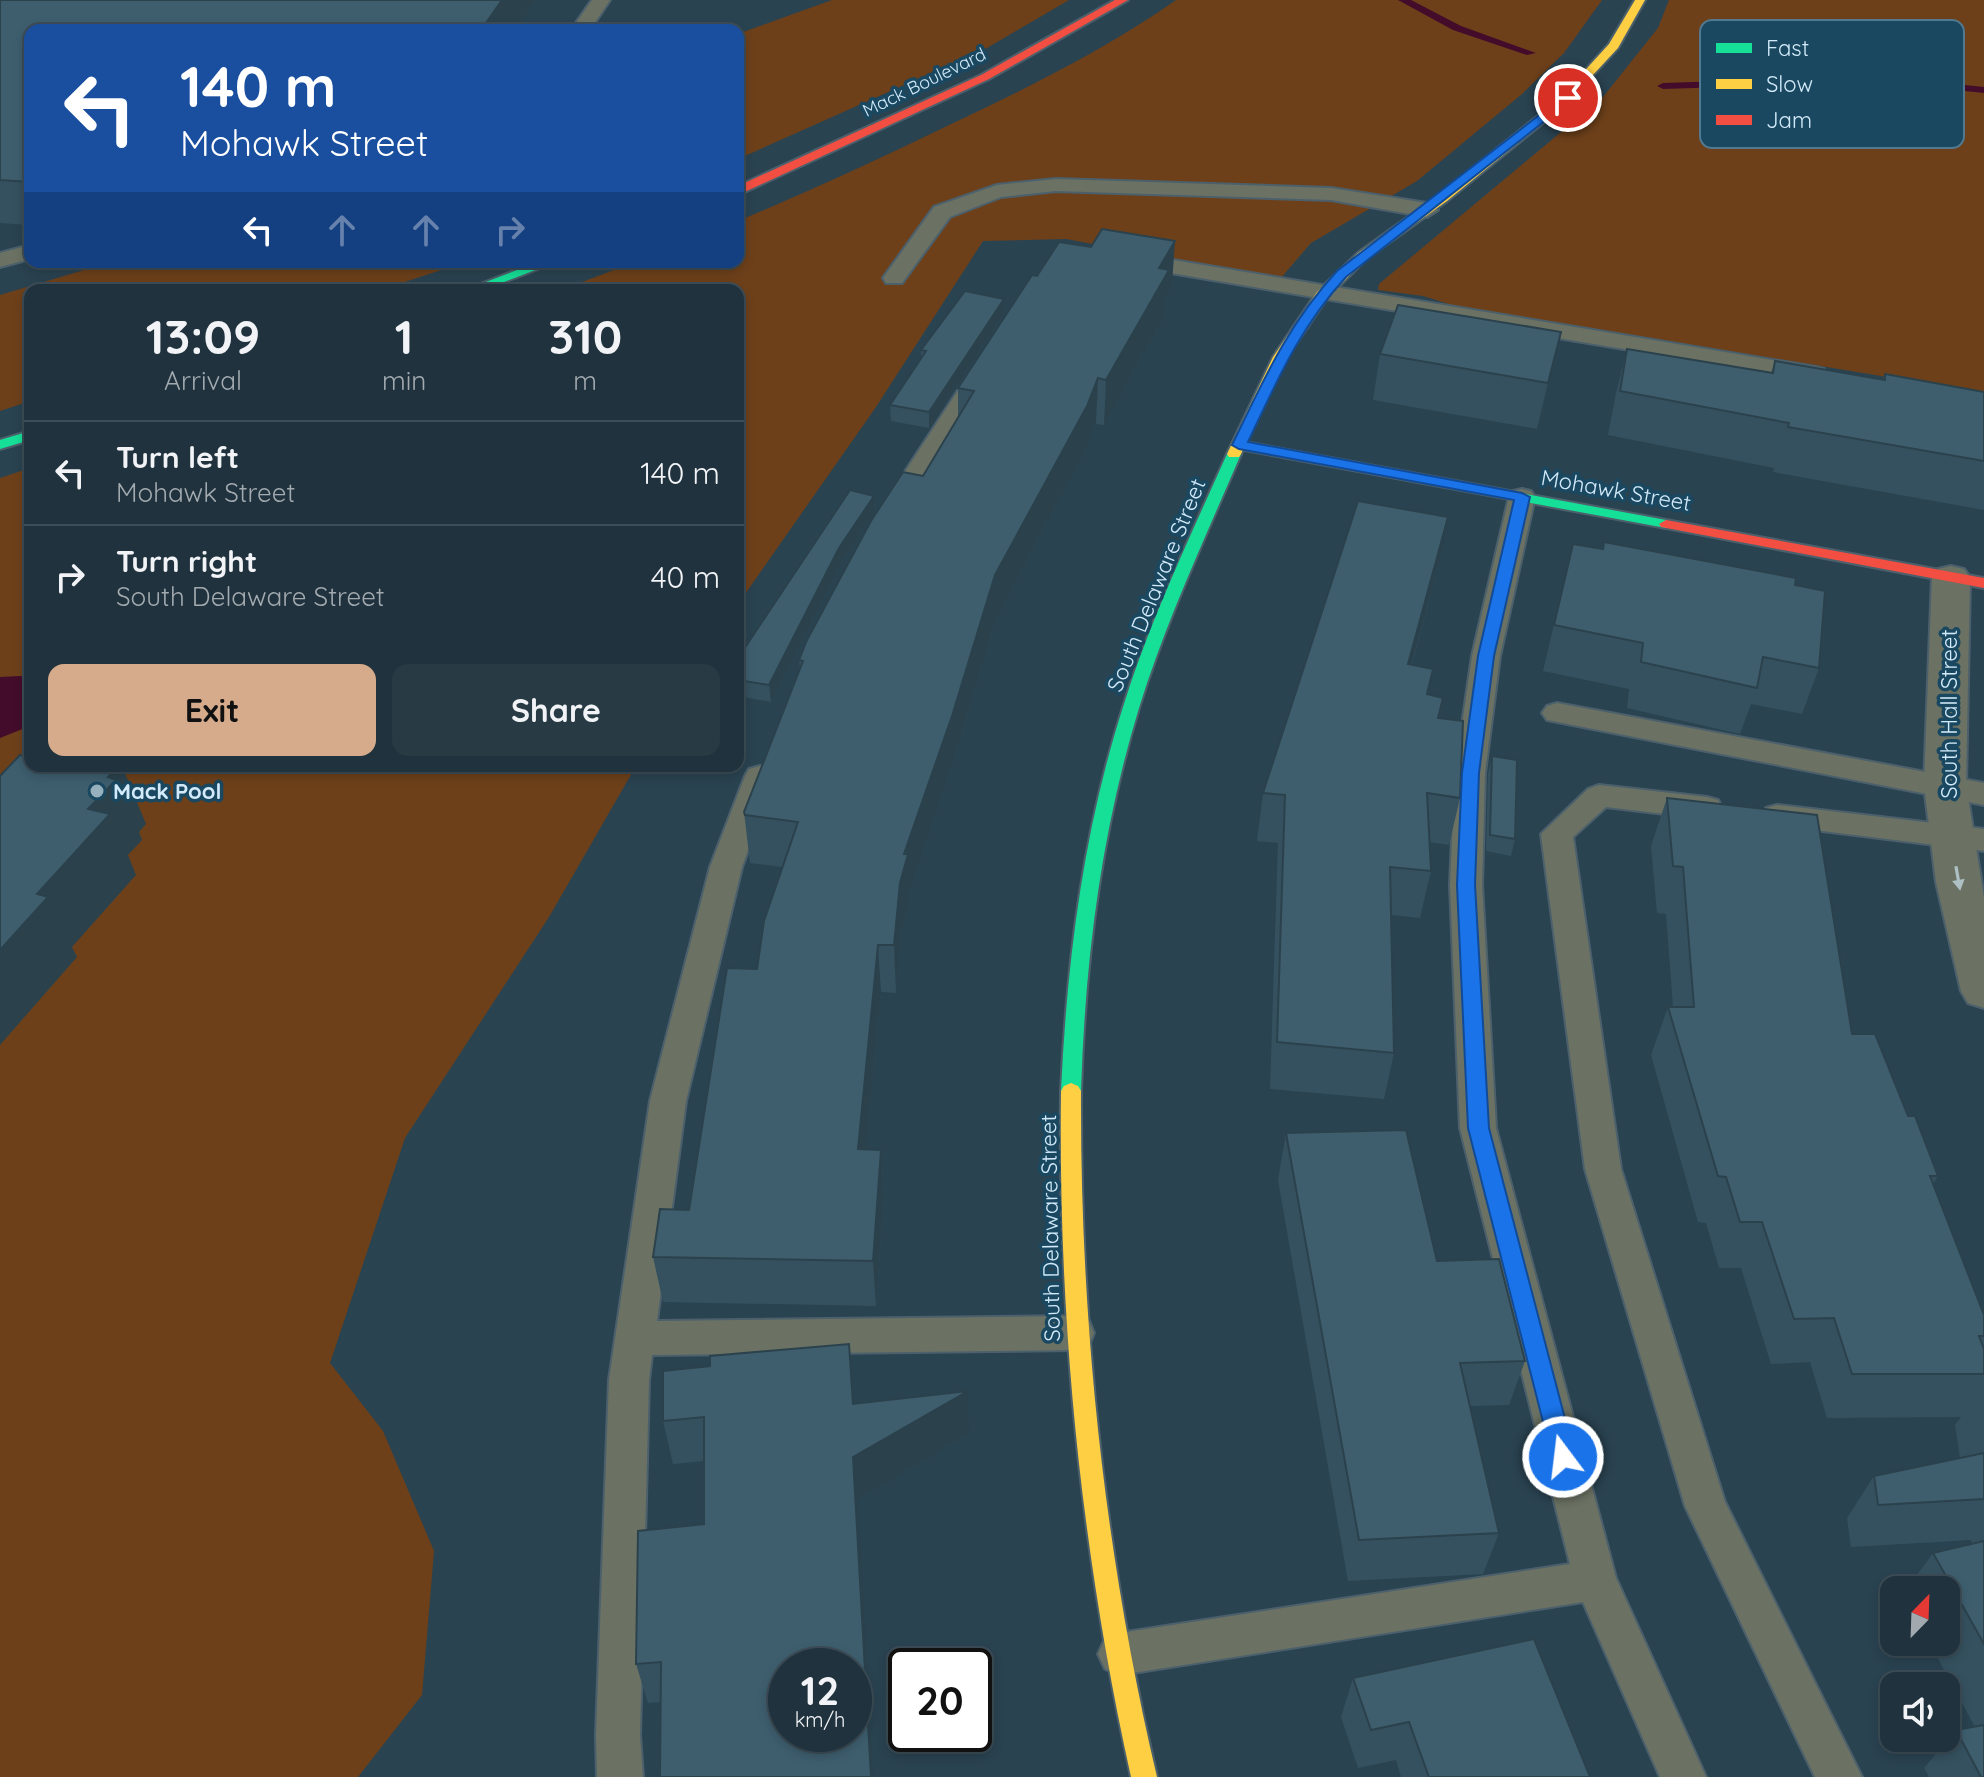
<!DOCTYPE html>
<html lang="en">
<head>
<meta charset="utf-8">
<style>
  :root { --surface:#20323d; --page:#283a44; --text:#f1f3f6; --muted:#a2aab0; --line:#3d4d57; --accent:#d6ab8b }
  body { margin:0; font-family:Quicksand,sans-serif; background:var(--page); color:var(--text); height:100vh; display:flex; flex-direction:column; font-size:30px; white-space:nowrap }
  * { box-sizing:border-box; margin:0 }
  p { font-size:26px; color:var(--muted) }
  .icon { flex:none; width:44px; height:44px; fill:none; stroke:currentColor; stroke-width:2; stroke-linecap:round; stroke-linejoin:round }
  .map { position:relative; flex:1; overflow:hidden }
  .panel { position:absolute; left:24px; top:284px; width:720px; height:488px; display:flex; flex-direction:column; background:var(--surface); border-radius:16px; box-shadow:0 4px 12px #0003,0 0 0 2px var(--line) }
  .panel>* { flex:none }
  .banner { position:absolute; left:24px; top:24px; width:720px; height:244px; border-radius:16px; box-shadow:0 4px 12px #0003,0 0 0 2px var(--line); background:#1a4fa0; color:#fff; overflow:hidden }
  .needle { width:52px; rotate:23deg }
  .buttons { position:absolute; left:1880px; top:1576px; display:grid; gap:16px }
  .buttons a { display:grid; place-items:center; width:80px; height:80px; border-radius:16px; background:var(--surface); box-shadow:0 4px 12px #0003,0 0 0 2px var(--line); font-size:40px }
  .speed { position:absolute; left:768px; top:1648px; display:flex; gap:16px; font-size:40px; font-weight:700; text-align:center }
  .speed>* { display:grid; place-content:center; width:104px; height:104px; border-radius:50%; background:var(--surface); box-shadow:0 4px 12px #0003,0 0 0 2px var(--line); line-height:1 }
  .speed small { font-size:20px; font-weight:400 }
  .speed .limit { border:4px solid #111; border-radius:12px; background:#fff; color:#111 }
  .pin { position:absolute; display:grid; place-items:center; width:68px; height:68px; color:#fff; margin:-34px; border:4px solid #fff; border-radius:50%; box-shadow:0 2px 8px #0007 }
  .me { position:absolute; width:88px; margin:-44px; rotate:345deg; stroke-linejoin:round; filter:drop-shadow(0 0 6px #0008) }
  .turn { display:flex; align-items:center; gap:28px; height:168px; padding:0 24px; font-size:36px }
  .turn .icon { width:104px; height:104px; stroke-width:2.5 }
  .turn b { display:block; font-size:56px; line-height:68px }
  .lanes { display:flex; align-items:center; height:76px; padding:0 24px; background:#0003; justify-content:center; gap:40px; direction:ltr }
  .lanes .off { opacity:.35 }
  .eta { display:flex; justify-content:space-evenly; align-items:center; height:136px; text-align:center }
  .eta b { font-size:48px; font-weight:800; line-height:56px }
  .cta { display:flex; gap:16px; margin-top:auto; padding:16px 24px }
  .cta a { flex:1; height:92px; border-radius:16px; background:var(--accent); color:#111; font-size:32px; font-weight:800; line-height:92px; text-align:center }
  .cta a+a { background:var(--page); color:var(--text) }
  ul { padding:0; list-style:none }
  li { display:flex; align-items:center; gap:24px; height:104px; padding:0 24px; border-top:2px solid var(--line) }
  li div { flex:1 }
  li b { display:block; font-size:30px }
  li em { font-style:normal }
  .map>svg:first-child { display:block }
  .green { fill:#6d401a }
  .water { fill:#430c2b }
  .lines { fill:none; stroke-linecap:round; stroke-linejoin:round }
  .stream { fill:#430c2b; fill-rule:evenodd }
  .lane-casing { stroke:#4c606c; stroke-width:4 }
  .street-casing { stroke:#4c606c; stroke-width:4 }
  .fast-casing { stroke:#4c606c; stroke-width:4 }
  .slow-casing { stroke:#4c606c; stroke-width:4 }
  .jam-casing { stroke:#4c606c; stroke-width:4 }
  .lane { fill:#6b7263; fill-rule:evenodd }
  .street { fill:#6b7263; fill-rule:evenodd }
  .fast { fill:#16e098; fill-rule:evenodd }
  .slow { fill:#ffcf43; fill-rule:evenodd }
  .jam { fill:#f24e42; fill-rule:evenodd }
  .wall { fill:#35515f }
  .shaded-wall { fill:#2b424d }
  .building { fill:#3e5e6e; stroke:#2b424d; stroke-width:2; fill-rule:evenodd }
  .oneway { fill:#aec0c4 }
  .route { fill:#1a73e8; stroke:#114b97; stroke-width:2 }
  .poi-dot { fill:#97b0be; stroke:#1a4861; stroke-width:3 }
  .labels { text-anchor:middle; dominant-baseline:central; stroke-width:7; stroke-linejoin:round; paint-order:stroke }
  .far-street-label { font-size:18px; fill:#d2eaf9; stroke:#1a4861 }
  .street-label { font-size:22px; fill:#d2eaf9; stroke:#1a4861 }
  .poi-label { font-size:22px; font-weight:bold; fill:#d2eaf9; stroke:#1a4861; text-anchor:start }
  .key { fill:#1a4861; stroke:#51798f; stroke-width:2 }
  .key-label { font-size:22px; fill:#d2eaf9 }
</style>
</head>
<body>
<div class="map">
<svg width="1984" height="1777" viewBox="0 0 1984 1777">
  <rect width="100%" height="100%" fill="#2a4351"/>
  <g class="green">
    <path d="M832 0H1069L987 48 738 159V34Z"/>
    <path d="M1176 0H1602L1564 53 1522 94 1417 181 1311 243 1280 279 1066 239 983 241 876 407 738 604V290H561L635 262H738V221C808 192 877 160 945 127 1025 89 1103 51 1176 0Z"/>
    <path d="M1669 0H1984V393L1455 306 1423 296 1378 290 1379 284 1603 97 1658 28Z"/>
    <path d="M111 262H466L380 290H30V401L0 411V295Z"/>
    <path d="M30 468V766H636L549 917 405 1138 330 1363 383 1431 434 1551 422 1695 358 1777H0V478Z"/>
  </g>
  <path class="water" d="M20 676 30 677V726L0 738V677Z"/>
  <g class="lines">
    <g class="stream">
      <path d="M1398 0H1411L1461 26 1536 53 1527 55 1453 30Z"/>
      <path d="M1879 76 1984 87V93L1879 82 1663 89 1657 86 1663 83Z"/>
    </g>
    <defs>
      <g id="lane">
        <path d="M592 0H610L590 30H571Z"/>
        <path d="M1056 179 1331 188 1427 203 1438 210 1427 217 1331 200 1056 191 1001 197 950 217 902 283H886L883 278 934 207 997 185Z"/>
        <path d="M30 245V259L0 267V253Z"/>
        <path d="M1131 253 1815 367 1824 369 1827 374 1824 379 1815 381 1123 265 1120 260Z"/>
        <path d="M981 367 990 369 993 374 906 510 902 516H884L880 510 972 369Z"/>
        <path d="M1522 489 1531 491 1535 497 1500 656 1485 773 1482 885 1496 1128 1616 1578 1706 1777H1660L1583 1602 1120 1675 1105 1669 1098 1654 1105 1639 1120 1633 1570 1564 1460 1128 1450 885 1455 773 1472 656 1509 497 1513 491Z"/>
        <path d="M1557 703 1984 783V805L1547 720 1542 713 1547 706Z"/>
        <path d="M760 766 771 769 775 776 742 867 686 1101 657 1321 1075 1316 1089 1321 1094 1333 1089 1345 1075 1350 652 1355 649 1380 640 1735 643 1777H597L596 1735 609 1380 650 1101 710 867 745 776 749 769Z"/>
        <path d="M1599 785 1707 797 1718 800 1722 808 1718 816 1707 819 1606 807 1573 837 1621 1169 1725 1502 1862 1777H1815L1685 1506 1585 1169 1541 834 1588 789Z"/>
        <path d="M1777 805 1984 829V851L1766 824 1762 816 1766 808Z"/>
      </g>
      <path id="street" d="M1951 566 1964 569 1970 577 1966 785 1984 898V1008L1968 1003 1961 991 1936 882 1924 785 1932 577 1938 569Z"/>
      <g id="fast">
        <path d="M538 262H556L483 290H465Z"/>
        <path d="M30 431V440L0 449V440Z"/>
        <path d="M1239 441 1666 520 1673 524 1666 528 1234 448V442Z"/>
        <path d="M1234 450 1241 454C1205 538 1166 621 1139 708 1101 832 1085 961 1081 1091L1078 1096 1071 1099 1064 1096 1061 1091C1067 961 1083 832 1123 707 1150 620 1190 537 1227 454Z"/>
      </g>
      <g id="slow">
        <path d="M1635 0H1645L1618 48 1566 104 1447 201 1366 259 1327 298 1287 357 1241 454 1239 457H1229L1227 454 1273 357 1317 292 1358 253 1439 195 1558 100 1609 44Z"/>
        <path d="M1071 1083 1078 1086 1081 1091C1080 1321 1104 1552 1157 1777H1131C1081 1552 1058 1321 1061 1091L1064 1086Z"/>
      </g>
      <g id="jam">
        <path d="M1115 0H1128L989 79 738 195V186L981 75Z"/>
        <path d="M1666 520 1984 578V588L1661 527 1659 524Z"/>
      </g>
    </defs>
    <use href="#lane" class="lane-casing"/>
    <use href="#street" class="street-casing"/>
    <use href="#fast" class="fast-casing"/>
    <use href="#slow" class="slow-casing"/>
    <use href="#jam" class="jam-casing"/>
    <use href="#lane" class="lane"/>
    <use href="#street" class="street"/>
    <use href="#fast" class="fast"/>
    <use href="#slow" class="slow"/>
    <use href="#jam" class="jam"/>
  </g>
  <g class="wall">
    <path d="M0 0H536L516 30H30V225L0 223Z"/>
    <path d="M1172 285 1167 294 1166 314 1104 425 1096 424 1085 451 995 622 953 763 910 892V902L902 930 896 993 881 992 866 1150H881L884 1196 876 1306 663 1302 653 1257 689 1210 757 969 782 867 750 863 744 812 800 670 799 660 923 476 958 417V388Z"/>
    <path d="M1004 314 929 428 891 421 890 405 921 358V350Z"/>
    <path d="M1627 349 1771 373 1775 361 1883 380 1885 374 1984 392V510L1773 472 1774 468 1608 435 1616 393Z"/>
    <path d="M1380 354 1551 377 1537 429 1373 400Z"/>
    <path d="M874 496 875 512 840 565 771 702 738 696V658Z"/>
    <path d="M1573 544 1795 585 1819 668 1802 714 1751 704 1740 734 1627 708 1629 689 1543 671Z"/>
    <path d="M1439 563 1412 665 1433 669 1428 695 1443 698 1439 718 1460 798 1449 845 1429 842 1431 871 1420 918 1391 915 1394 1053 1384 1099 1270 1089 1278 843 1257 841 1263 793Z"/>
    <path d="M1492 756 1515 839 1511 856 1486 851 1488 773Z"/>
    <path d="M1667 798 1852 1034 1908 1116 1938 1176 1933 1184 1984 1315V1777H1929L1924 1768 1956 1730 1975 1727 1929 1642H1946V1590H1906L1933 1553 1972 1544 1971 1540 1851 1547 1847 1518 1874 1476 1960 1458 1955 1425 1961 1417 1827 1418 1810 1362 1771 1364 1741 1268H1719L1706 1223 1698 1222 1651 1055 1668 1007H1673L1666 914 1657 913 1651 846Z"/>
    <path d="M1286 1133 1437 1261 1525 1361 1509 1405 1470 1406 1499 1533 1483 1574 1348 1581 1278 1180Z"/>
    <path d="M663 1371 854 1404 969 1434 858 1500 661 1702 648 1703 636 1664 704 1524V1461L673 1464 663 1421Z"/>
    <path d="M1353 1678 1590 1777H1401L1396 1760 1358 1768 1341 1717Z"/>
  </g>
  <g class="shaded-wall">
    <path d="M502 0H536L516 30H481Z"/>
    <path d="M1175 241 1172 285 1167 294 1166 314 1104 425 1106 380 1159 268Z"/>
    <path d="M1004 299V314L929 428V412Z"/>
    <path d="M1561 332 1551 377 1537 429 1548 383Z"/>
    <path d="M1098 378 1096 424 1085 451 995 622 953 763 910 892V902L902 930 896 993 894 945 900 883 904 854 995 575Z"/>
    <path d="M874 496 875 512 840 565 771 702 769 685 839 548Z"/>
    <path d="M1448 517 1439 563 1399 711 1408 664Z"/>
    <path d="M118 766H122L146 824 139 832 142 840 128 855 136 875 72 947 77 957 0 1045V950L108 777Z"/>
    <path d="M878 945 881 992 862 1195 858 1149Z"/>
    <path d="M881 1150 884 1196 876 1306 873 1261Z"/>
    <path d="M968 1391 969 1434 858 1500 873 1777H871L853 1457Z"/>
  </g>
  <g class="building">
    <path d="M0 0H502L481 30H30V182L0 180Z"/>
    <path d="M1102 229 1175 241 1159 268 1169 270 1106 380 1098 378 1087 406 995 575 952 716 904 854H908L900 883 894 945H878L858 1149 881 1150 873 1261 653 1257 660 1209 689 1210 727 968 757 969 764 921 798 822 745 815 744 812 803 661 799 660 807 640 871 521 903 472 923 476 974 391 958 388 1032 275 1037 276 1059 242 1091 247Z"/>
    <path d="M965 291 1004 299 929 412 890 405 926 351 921 350Z"/>
    <path d="M1398 305 1561 332 1548 383 1380 354Z"/>
    <path d="M1627 349 1773 373 1775 361 1885 380V374L1984 392V461L1788 427 1789 423 1620 391Z"/>
    <path d="M850 490 874 496 839 548 769 685 738 680V658Z"/>
    <path d="M1358 501 1448 517 1408 664 1433 669 1427 694 1443 698 1438 718 1463 721 1460 798 1427 793 1431 871 1390 867 1394 1053 1277 1042 1285 795 1263 793Z"/>
    <path d="M1604 542 1796 578 1795 585 1825 591 1819 668 1763 657 1757 688 1641 662 1643 643 1554 625 1573 544 1603 549Z"/>
    <path d="M20 755 30 758V766H118L108 777 116 780 88 809 110 814 37 894 48 897 0 950V776Z"/>
    <path d="M1492 756 1517 760 1515 839 1490 835Z"/>
    <path d="M1667 798 1817 815 1852 1034H1875L1908 1116H1915L1938 1176H1930L1984 1315V1336H1979L1984 1349V1374H1852L1834 1318 1794 1319 1762 1222H1740L1726 1177 1718 1176 1668 1007H1694L1683 867 1673 866Z"/>
    <path d="M1406 1130 1437 1261 1499 1259 1525 1361 1460 1363 1499 1533 1359 1540 1286 1133Z"/>
    <path d="M849 1344 853 1404 968 1391 853 1457 871 1777H660L661 1662 636 1664 638 1531 704 1524V1417L663 1421V1371L710 1366V1356ZM786 1666H854V1734H786Z"/>
    <path d="M1984 1453V1499L1878 1505 1874 1476Z"/>
    <path d="M1984 1541V1644L1933 1553Z"/>
    <path d="M1534 1639 1590 1777H1429L1409 1722 1371 1730 1353 1678Z"/>
    <path d="M1984 1725V1777H1981L1956 1730Z"/>
  </g>
  <defs><path id="oneway-solid" d="M-6-.8H1V-3.2L6.5 0L1 3.2V.8H-6Z" transform="scale(2)"/></defs>
  <use class="oneway" href="#oneway-solid" transform="translate(1958 878) rotate(80)"/>
  <path class="route" d="M1564 96 1574 98 1346 277C1300 327 1277 381 1248 442L1522 493 1530 497 1494 656 1479 773 1475 885 1489 1128 1575 1457 1572 1464 1563 1468 1555 1464 1552 1457 1468 1128 1457 885 1462 773 1478 656 1514 500 1239 449 1232 445C1263 381 1288 324 1337 271Z"/>
  <circle class="poi-dot" cx="97" cy="791" r="8"/>
  <g class="labels">
    <g class="far-street-label">
      <text transform="translate(924 82) rotate(-26)">Mack Boulevard</text>
    </g>
    <g class="street-label">
      <text transform="translate(1616 490) rotate(10)">Mohawk Street</text>
      <text transform="translate(1156 585) rotate(-68)">South Delaware Street</text>
      <text transform="translate(1949 714) rotate(-90)">South Hall Street</text>
      <text transform="translate(1050 1228) rotate(-91)">South Delaware Street</text>
    </g>
    <g class="poi-label">
      <text x="113" y="791">Mack Pool</text>
    </g>
  </g>
  <rect x="1700" y="20" width="264" height="128" rx="12" class="key"/>
  <rect x="1716" y="43" width="36" height="10" fill="#16e098"/>
  <rect x="1716" y="79" width="36" height="10" fill="#ffcf43"/>
  <rect x="1716" y="115" width="36" height="10" fill="#f24e42"/>
  <g class="key-label">
    <text x="1766" y="56">Fast</text>
    <text x="1766" y="92">Slow</text>
    <text x="1766" y="128">Jam</text>
  </g>
</svg>
<div class="buttons">
<a><svg class="needle" viewBox="-14 -14 28 28"><path d="M0-13l5 13h-10z" fill="#e53935"/><path d="M0 13l5-13h-10z" fill="#a2aab0"/></svg></a>
<a><svg class="icon" aria-label="sound" viewBox="0 0 24 24"><path d="M4 9h4l5-4v14l-5-4H4zM17 9q2 3 0 6"/></svg></a>
</div>
<div class="speed"><div>12<small>km/h</small></div><div class="limit">20</div></div>
<div class="pin" style="left:1568px;top:98px;background:#d93025"><svg class="icon" aria-label="arrive" viewBox="0 0 24 24"><path d="M6 21V4h12l-3 4 3 4H6"/></svg></div>
<svg class="me" style="left:1563px;top:1457px" viewBox="-20 -20 40 40"><circle r="17" fill="#1a73e8" stroke="#fff" stroke-width="3"/><path d="M0-11L8 9 0 5-8 9z" fill="#fff"/></svg>
<div class="banner">
<div class="turn"><svg class="icon" aria-label="left" viewBox="0 0 24 24"><path d="M17 20v-9H6M10 6l-5 5 5 5"/></svg><div><b>140 m</b>Mohawk Street</div></div>
<div class="lanes"><svg class="icon" aria-label="left" viewBox="0 0 24 24"><path d="M17 20v-9H6M10 6l-5 5 5 5"/></svg><svg class="icon off" aria-label="ahead" viewBox="0 0 24 24"><path d="M12 20V5M6 11l6-6 6 6"/></svg><svg class="icon off" aria-label="ahead" viewBox="0 0 24 24"><path d="M12 20V5M6 11l6-6 6 6"/></svg><svg class="icon off" aria-label="right" viewBox="0 0 24 24"><path d="M7 20v-9h11M14 6l5 5-5 5"/></svg></div>
</div>
<section class="panel">
<div class="eta">
<div><b>13:09</b><p>Arrival</p></div>
<div><b>1</b><p>min</p></div>
<div><b>310</b><p>m</p></div>
</div>
<ul>
<li><svg class="icon" aria-label="left" viewBox="0 0 24 24"><path d="M17 20v-9H6M10 6l-5 5 5 5"/></svg><div><b>Turn left</b><p>Mohawk Street</p></div><em>140 m</em></li>
<li><svg class="icon" aria-label="right" viewBox="0 0 24 24"><path d="M7 20v-9h11M14 6l5 5-5 5"/></svg><div><b>Turn right</b><p>South Delaware Street</p></div><em>40 m</em></li>
</ul>
<div class="cta"><a>Exit</a><a>Share</a></div>
</section>
</div>
</body>
</html>
